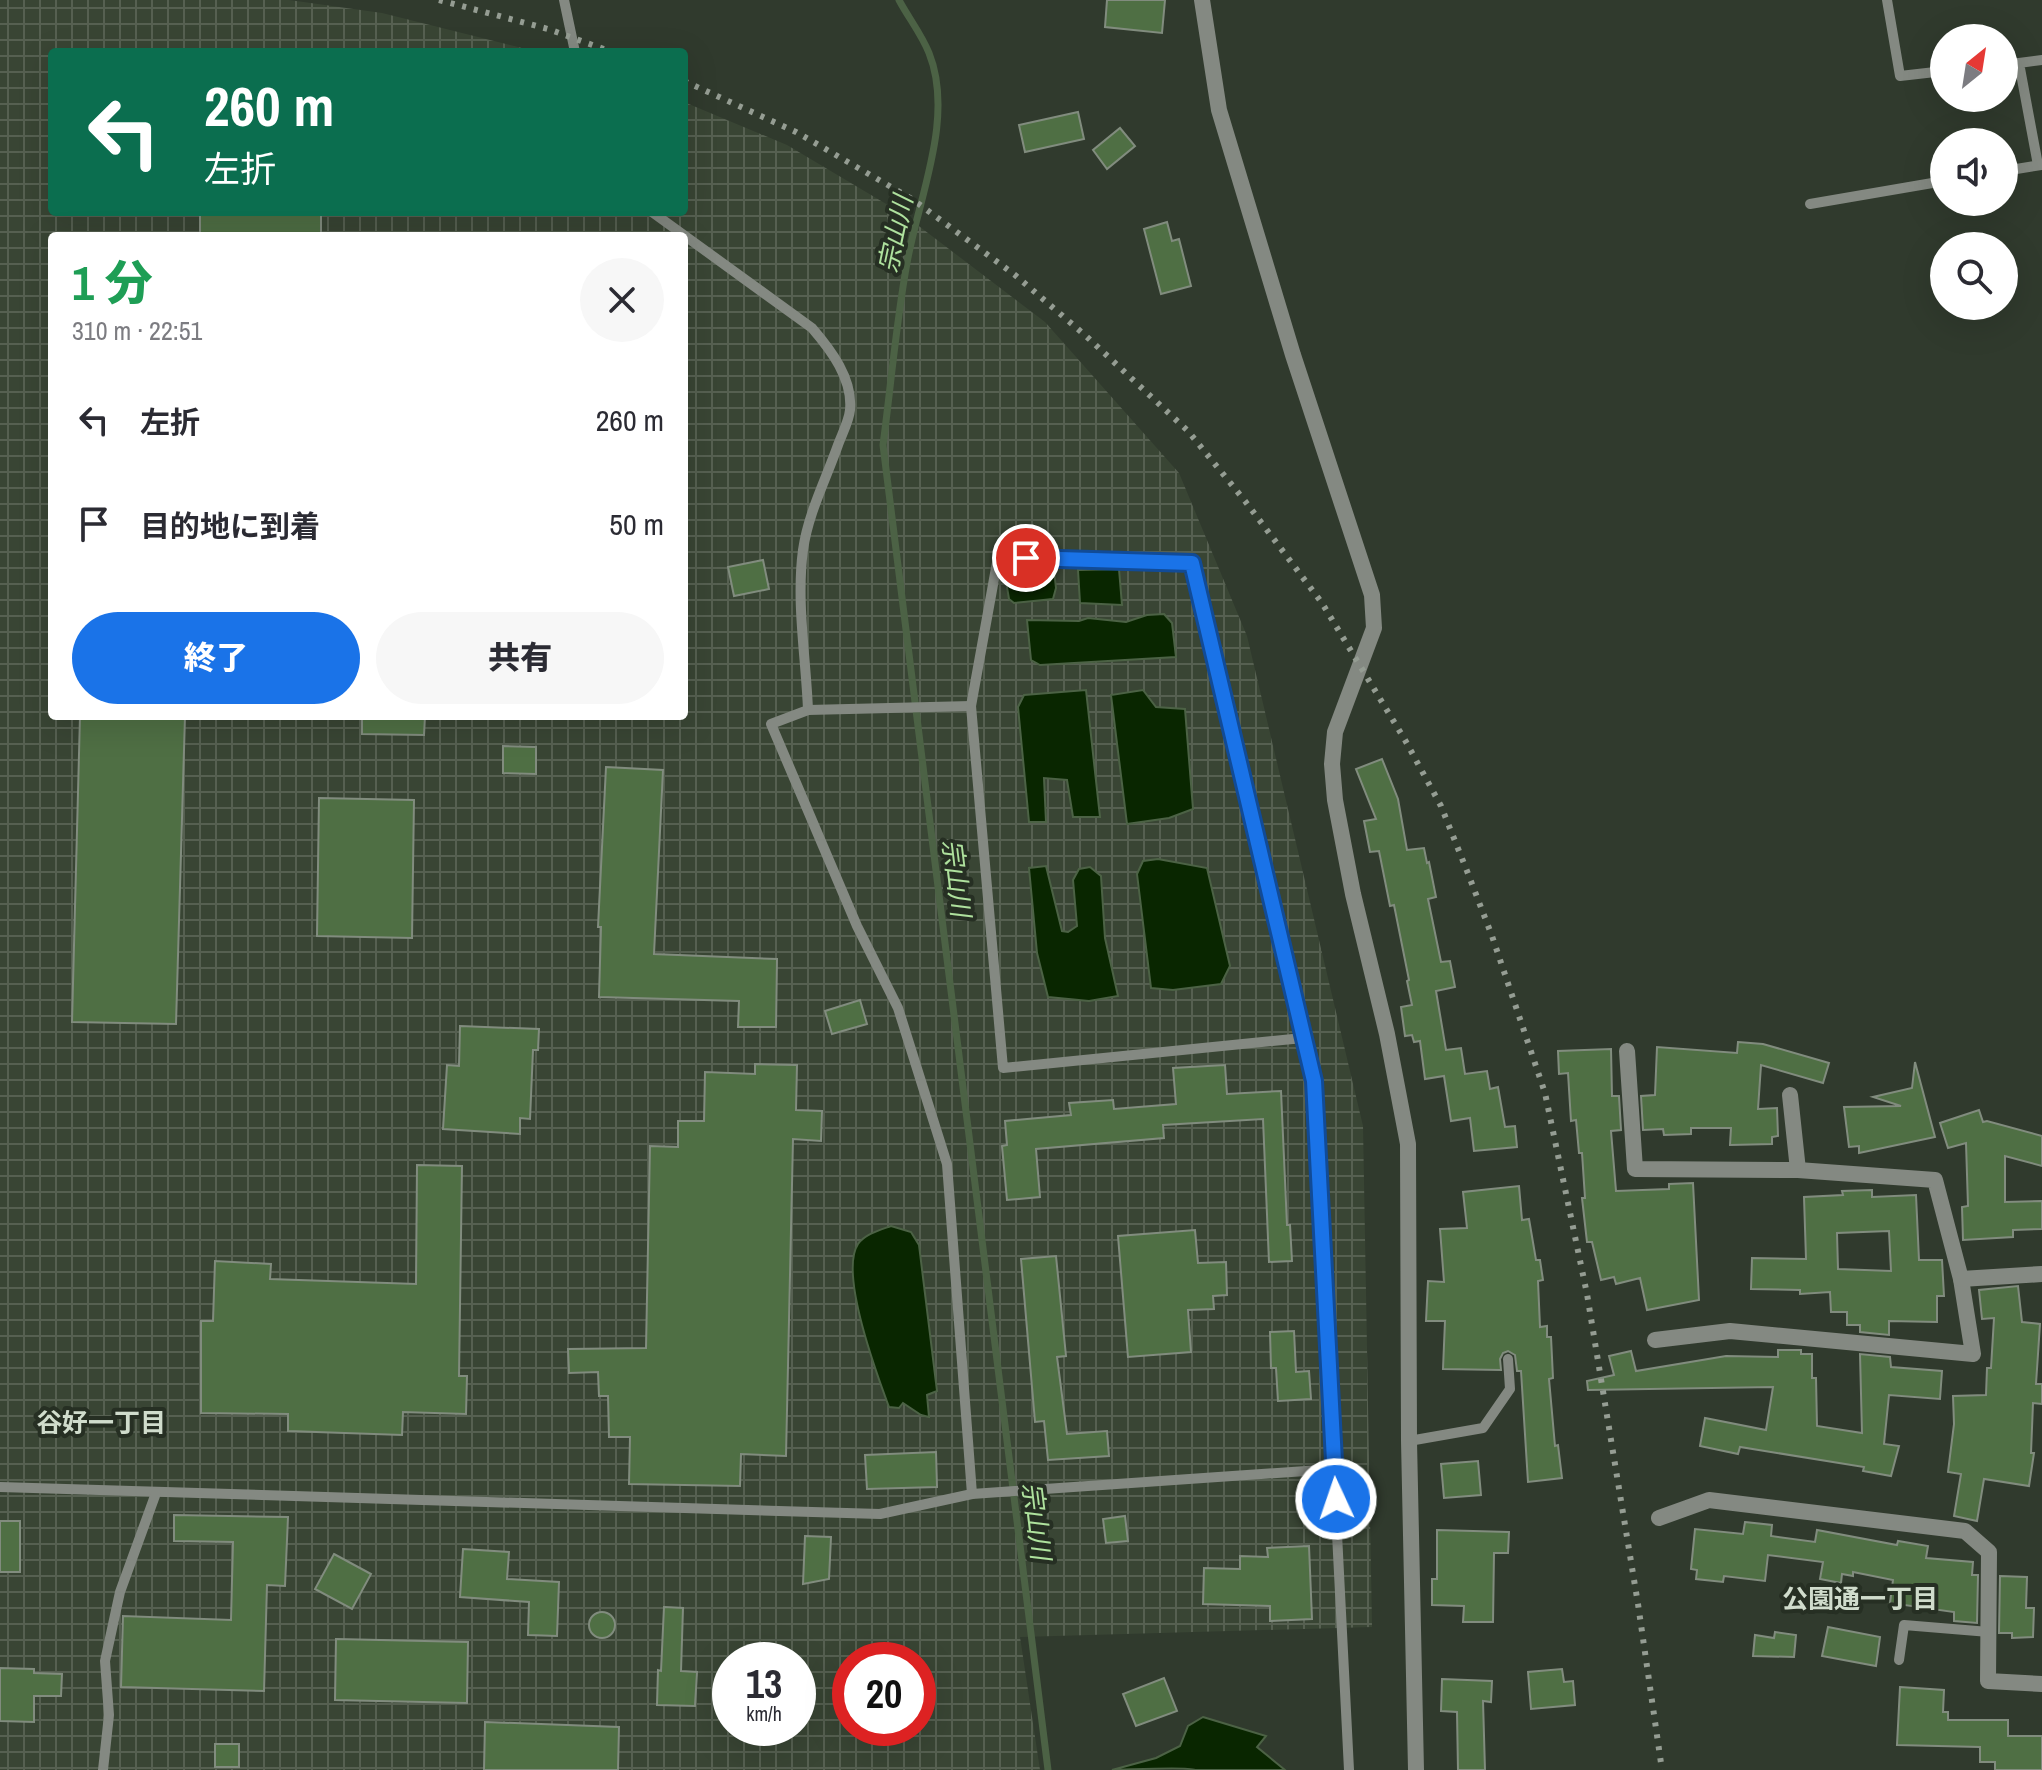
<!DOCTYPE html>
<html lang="ja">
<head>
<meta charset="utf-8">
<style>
  :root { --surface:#fff; --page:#f7f7f7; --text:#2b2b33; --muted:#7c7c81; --accent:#1a73e8 }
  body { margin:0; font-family:"Archivo Narrow","Noto Sans JP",sans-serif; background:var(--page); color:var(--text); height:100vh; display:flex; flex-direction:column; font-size:30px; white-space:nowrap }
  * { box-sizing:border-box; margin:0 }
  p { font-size:26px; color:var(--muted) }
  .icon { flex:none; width:44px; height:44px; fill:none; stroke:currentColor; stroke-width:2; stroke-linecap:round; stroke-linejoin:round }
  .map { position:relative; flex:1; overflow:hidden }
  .drawer { position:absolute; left:48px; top:232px; width:640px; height:488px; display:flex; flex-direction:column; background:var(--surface); border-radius:8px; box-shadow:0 8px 32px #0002 }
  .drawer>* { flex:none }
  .banner { position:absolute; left:48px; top:48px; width:640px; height:168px; border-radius:8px; box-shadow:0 8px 32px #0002; background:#0b6e4f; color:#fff; overflow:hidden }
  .needle { width:52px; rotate:30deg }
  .fabs { position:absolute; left:1930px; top:24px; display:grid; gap:16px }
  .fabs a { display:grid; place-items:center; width:88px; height:88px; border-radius:50%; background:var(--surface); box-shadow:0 8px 32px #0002; font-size:40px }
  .speed { position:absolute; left:712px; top:1642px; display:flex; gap:16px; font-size:40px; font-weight:700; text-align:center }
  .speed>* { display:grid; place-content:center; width:104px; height:104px; border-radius:50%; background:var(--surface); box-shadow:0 8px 32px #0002; line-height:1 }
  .speed small { font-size:20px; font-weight:400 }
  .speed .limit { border:12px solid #d22; background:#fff; color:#111 }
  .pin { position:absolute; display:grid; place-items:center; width:68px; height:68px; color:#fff; margin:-34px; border:4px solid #fff; border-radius:50%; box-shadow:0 2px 8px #0007 }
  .me { position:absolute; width:88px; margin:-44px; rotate:357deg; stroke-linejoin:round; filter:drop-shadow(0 0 6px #0008) }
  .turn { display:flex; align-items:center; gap:28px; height:168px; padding:0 24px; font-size:36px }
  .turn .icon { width:104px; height:104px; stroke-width:2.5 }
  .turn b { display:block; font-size:56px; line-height:68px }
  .round { display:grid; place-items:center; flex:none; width:84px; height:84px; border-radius:42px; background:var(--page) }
  .overview { display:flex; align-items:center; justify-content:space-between; height:136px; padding:0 24px }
  h1 { font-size:48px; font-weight:800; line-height:60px; color:#1e9e55 }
  .cta { display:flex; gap:16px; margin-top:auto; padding:16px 24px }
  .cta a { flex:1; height:92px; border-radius:48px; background:var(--accent); color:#fff; font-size:32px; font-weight:800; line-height:92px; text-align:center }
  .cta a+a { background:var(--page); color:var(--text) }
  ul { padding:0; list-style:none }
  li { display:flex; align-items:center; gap:24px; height:104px; padding:0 24px }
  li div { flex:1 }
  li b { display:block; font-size:30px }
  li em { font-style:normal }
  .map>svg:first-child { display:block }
  .industrial { fill:url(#industrial-grid); fill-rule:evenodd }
  .water { fill:#092600; stroke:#4c6245; stroke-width:2 }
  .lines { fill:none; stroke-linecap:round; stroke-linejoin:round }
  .stream { stroke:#4c6245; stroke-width:7 }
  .building { fill:#4f6f44; stroke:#818c7e; stroke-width:2; fill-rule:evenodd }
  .service { stroke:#848982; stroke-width:10 }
  .minor { stroke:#848982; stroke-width:16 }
  .rail { stroke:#959d93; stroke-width:6; stroke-dasharray:4 8; stroke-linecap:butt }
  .route-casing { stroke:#114b97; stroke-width:20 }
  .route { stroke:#1a73e8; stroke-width:14 }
  .labels { text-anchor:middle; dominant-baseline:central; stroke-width:8; stroke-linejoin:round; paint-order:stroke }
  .water-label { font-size:26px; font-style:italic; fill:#afe29e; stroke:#262f23 }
  .neighbourhood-label { font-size:26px; font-weight:bold; fill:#d0dccc; stroke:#262f23 }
</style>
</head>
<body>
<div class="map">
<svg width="2042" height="1770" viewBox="0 0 2042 1770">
  <defs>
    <pattern id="industrial-grid" width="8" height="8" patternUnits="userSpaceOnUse" patternTransform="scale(2)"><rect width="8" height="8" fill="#394534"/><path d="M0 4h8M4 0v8" fill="none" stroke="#566051"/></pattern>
  </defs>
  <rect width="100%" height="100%" fill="#303a2d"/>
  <path class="industrial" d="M0 0H289L382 13 538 52H52V212H684V102L787 145 903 214 1045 322 1179 473 1247 636 1363 1126 1372 1627 1020 1637 1040 1770H0ZM52 236H684V716H52ZM730 1660H798V1728H730ZM850 1660H918V1728H850Z"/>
  <g class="water">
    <path d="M1017 561 1053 563 1056 588 1053 599 1014 603 1009 599 1004 569Z"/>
    <path d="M1119 569 1122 605 1080 603 1078 570Z"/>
    <path d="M1164 614 1172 623 1176 657 1040 665 1031 660 1027 620 1079 621 1088 618 1126 622 1147 615Z"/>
    <path d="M1086 690 1100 817H1073L1067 780 1044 778 1046 822H1029L1018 707 1024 695Z"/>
    <path d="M1143 690 1156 707 1185 709 1193 809 1169 818 1127 824 1111 695Z"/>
    <path d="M1158 859 1207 868 1230 966 1221 984 1173 990 1151 988 1137 874 1143 861Z"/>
    <path d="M1046 866 1062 931 1068 932 1077 926 1073 880 1079 869 1090 867 1101 876 1105 938 1118 996 1089 1001 1048 997 1037 953 1029 868Z"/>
    <path d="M891 1226 911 1232 919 1245 937 1391 927 1395 929 1417 921 1415 903 1403 899 1408 889 1407C877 1375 839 1273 858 1244 865 1234 880 1230 891 1226Z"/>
    <path d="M1203 1717 1266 1736 1257 1747 1285 1770H1195C1187 1766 1127 1770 1112 1770L1156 1758 1180 1746 1188 1726Z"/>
  </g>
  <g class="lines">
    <path class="stream" d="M899 0C908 17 922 35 929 53 955 118 918 199 907 263 896 323 891 385 883 445L1048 1770"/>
  </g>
  <g class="building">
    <path d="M1107 0H1165L1162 33 1105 27Z"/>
    <path d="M1078 112 1084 139 1025 152 1019 125Z"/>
    <path d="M1120 128 1135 146 1107 169 1093 150Z"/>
    <rect x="200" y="212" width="121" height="24"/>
    <path d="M1167 222 1172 241 1179 239 1191 286 1161 294 1144 229Z"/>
    <path d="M763 560 769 589 734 596 728 567Z"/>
    <path d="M80 716H185L176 1024 72 1022Z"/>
    <path d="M362 716H425L424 735 362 734Z"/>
    <path d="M503 746 536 747V774L503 773Z"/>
    <path d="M1382 759 1398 799 1407 850 1424 848 1427 863 1429 862 1436 897 1428 899 1441 962 1450 961 1455 987 1436 991 1446 1050 1461 1048 1465 1074 1487 1071 1490 1089 1498 1087 1505 1127 1515 1126 1517 1147 1474 1151 1470 1118 1451 1121 1444 1076 1425 1079 1420 1041 1414 1042 1412 1035 1405 1036 1401 1007 1412 1005 1407 981 1409 980 1394 905 1390 906 1379 851 1370 852 1364 821 1376 819 1356 769Z"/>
    <path d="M606 767 663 770 654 954 777 959 776 1027H738L739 1001 599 997 601 927H598Z"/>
    <path d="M319 798 414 800 412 938 317 936Z"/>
    <path d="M860 1000 867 1024 832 1034 825 1011Z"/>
    <path d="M460 1026 539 1029 538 1050H533L530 1119 520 1118V1134L443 1129 447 1065 459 1066Z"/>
    <path d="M1738 1042 1763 1044 1829 1063 1823 1083 1761 1065 1758 1109 1777 1108 1778 1136 1772 1137V1144L1730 1145 1731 1128H1691V1134L1664 1135 1663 1129 1643 1130 1641 1096 1655 1095 1657 1047 1737 1053Z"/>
    <path d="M1611 1049 1612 1096H1619L1621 1130 1611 1131 1616 1191 1669 1189V1184L1693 1183 1699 1300 1647 1310 1640 1278 1616 1284 1614 1277 1601 1280 1592 1242H1587L1582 1198H1585L1582 1153H1579L1576 1120 1571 1121 1568 1073 1559 1074 1558 1051Z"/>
    <path d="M1915 1062 1935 1137 1859 1153V1146L1849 1147 1844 1107 1901 1106 1873 1097 1912 1088Z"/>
    <path d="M755 1064 797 1065 796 1110 822 1111 821 1141 793 1139 786 1456 741 1454 740 1486 629 1484 630 1437H609L608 1396H599L598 1372 569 1373 568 1349 646 1348 650 1146 678 1147V1121H704L705 1072 755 1074Z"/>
    <path d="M1225 1065 1227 1094 1281 1091 1287 1225H1290L1292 1261 1269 1262 1263 1119 1163 1125 1164 1138 1036 1149 1040 1197 1007 1200 1002 1146 1007 1145 1005 1121 1071 1115 1069 1103 1113 1100 1114 1109 1176 1104 1173 1068Z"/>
    <path d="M1979 1110 1983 1122 1987 1121 2042 1136V1166L2005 1156V1202L2042 1201V1229L2013 1230V1237L1963 1240 1962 1207 1968 1206 1966 1143 1948 1148 1940 1123Z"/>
    <path d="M417 1165 462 1166 459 1376H467L466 1414 403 1412 402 1435 288 1431V1414L201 1413V1321H213L215 1261 271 1264 270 1279 416 1284Z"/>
    <path d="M1519 1186 1522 1220 1529 1219 1536 1260H1540L1543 1280 1538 1281 1540 1327 1547 1326V1337H1551L1553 1378 1549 1379 1555 1446 1558 1445 1562 1478 1528 1482 1521 1371H1517L1515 1355 1508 1351 1503 1353 1500 1359 1501 1370 1443 1369 1445 1321H1426L1428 1281 1444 1282 1440 1229 1467 1228 1463 1192Z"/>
    <path d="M1872 1190V1197L1916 1195 1919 1260H1942L1944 1296H1937V1322L1889 1321V1335L1860 1332V1325H1847V1312H1831L1830 1292 1800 1294V1290L1751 1289 1752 1258 1806 1259 1804 1197 1843 1195 1842 1191ZM1889 1231 1891 1271 1838 1269 1837 1233Z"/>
    <path d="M1195 1230 1198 1263 1226 1262 1227 1295 1213 1296 1214 1309 1188 1310 1191 1352 1128 1357 1118 1236Z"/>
    <path d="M1056 1256 1066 1356 1057 1357 1067 1434 1107 1431 1109 1456 1048 1460 1044 1421 1035 1422 1021 1259Z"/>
    <path d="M2018 1286 2022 1322 2040 1324 2036 1384H2042V1404L2033 1403 2031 1453H2034L2029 1486 1984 1479 1977 1521 1954 1516 1961 1474 1948 1472 1954 1424 1953 1396 1986 1395 1987 1368H1991L1994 1318 1982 1319 1979 1290Z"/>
    <path d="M1294 1331 1296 1372 1309 1371 1311 1399 1278 1401 1276 1368H1271L1270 1332Z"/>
    <path d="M1778 1350H1801V1354H1812V1378H1816L1817 1426 1862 1433 1860 1354 1890 1357 1891 1367 1942 1371 1940 1399 1889 1395 1884 1444 1899 1446 1891 1476 1863 1471 1864 1467 1740 1447 1738 1454 1700 1446 1705 1418 1766 1430 1773 1387 1588 1390 1587 1381 1614 1375 1609 1356 1631 1351 1636 1371 1726 1356 1778 1357Z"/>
    <path d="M936 1452 937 1487 867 1489 865 1455Z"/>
    <path d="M1478 1461 1481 1495 1444 1498 1441 1464Z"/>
    <path d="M174 1515 288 1517 285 1586 267 1585 264 1691 121 1687 123 1616 231 1620 233 1542 174 1541Z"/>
    <path d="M1125 1516 1128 1541 1106 1543 1103 1519Z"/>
    <rect x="0" y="1521" width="20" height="51"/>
    <path d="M1745 1522 1772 1525 1771 1536 1815 1542 1817 1530 1897 1545 1898 1541 1928 1546 1926 1558 1973 1562 1972 1575H1978L1977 1623 1954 1621V1612L1890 1603 1893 1580 1853 1572V1576L1842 1574 1841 1583 1820 1579 1823 1562 1768 1555 1765 1581 1724 1576 1723 1582 1696 1579 1697 1570 1691 1569 1695 1529 1743 1534Z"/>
    <path d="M1437 1530 1509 1532 1508 1553H1494L1493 1622H1463L1464 1606 1432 1605V1579H1437Z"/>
    <path d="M805 1536 831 1537 829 1579 803 1584Z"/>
    <path d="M1309 1546 1312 1619 1270 1621V1606L1203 1604 1204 1568 1240 1569V1556L1268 1557 1267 1548Z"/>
    <path d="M463 1549 509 1552 507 1579 559 1582 557 1636 528 1635 529 1602 460 1597Z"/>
    <path d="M334 1554 371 1574 352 1609 315 1589Z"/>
    <path d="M2000 1576 2027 1577 2026 1608H2034L2033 1637 2012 1638V1633H1999Z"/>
    <path d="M664 1607 683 1608 681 1671 697 1672 695 1706 657 1705 658 1670 661 1671Z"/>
    <circle cx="602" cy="1625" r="13"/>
    <path d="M1828 1627 1880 1637 1876 1666 1822 1656Z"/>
    <path d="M1775 1632 1796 1635 1794 1657 1753 1656 1755 1635 1774 1638Z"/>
    <path d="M336 1639 468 1642 467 1703 335 1700Z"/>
    <path d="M0 1668 34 1669V1673L62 1674 61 1696H34V1722L0 1721Z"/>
    <path d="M1562 1669 1564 1682 1573 1681 1575 1705 1531 1709 1528 1672Z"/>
    <path d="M1164 1678 1177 1711 1136 1726 1123 1694Z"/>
    <path d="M1442 1679 1492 1681 1491 1702 1483 1701 1485 1770H1458L1457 1712 1441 1711Z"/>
    <path d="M1900 1687 1944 1690 1943 1712H1948V1720H2008V1736H2042V1770H1995V1762H1980V1747L1897 1745Z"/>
    <path d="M485 1722 619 1727 618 1770H484Z"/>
    <rect x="215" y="1744" width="24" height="23"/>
  </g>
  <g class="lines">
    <g class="service">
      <path d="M564 0 575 52"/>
      <path d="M1887 0 1900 76 1944 71"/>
      <path d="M2004 64 2019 63"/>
      <path d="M2038 165 2019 63 2042 60"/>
      <path d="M2004 171 2041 165"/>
      <path d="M1810 204 1944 181"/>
      <path d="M652 212 812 328C831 350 853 379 850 410 849 421 842 434 838 445 826 479 808 514 803 550 796 602 806 658 808 710L771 724 857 926 898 1008 947 1164 972 1494"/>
      <path d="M808 710 971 706"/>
      <path d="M1303 1038 1003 1068 971 706 998 557 1192 563 1314 1081 1349 1770"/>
      <path d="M1409 1441 1483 1428 1510 1389 1508 1359"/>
      <path d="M0 1487 880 1514 972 1494 1335 1469"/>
      <path d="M1899 1660 1904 1625 1989 1632"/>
      <path d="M103 1770 109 1715 105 1661 120 1592 156 1493"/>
    </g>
    <g class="minor">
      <path d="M1202 0 1219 110 1293 355 1372 595 1374 628 1335 732 1332 764 1335 800 1353 894 1387 1034 1408 1144 1409 1441 1416 1770"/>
      <path d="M1627 1051 1635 1169 1798 1170 1935 1180 1961 1279 1973 1354 1730 1331 1655 1340"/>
      <path d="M1790 1095 1798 1170"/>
      <path d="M1961 1279 2042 1274"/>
      <path d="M1659 1518 1709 1500 1965 1531 1989 1552 1988 1681 2042 1684"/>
    </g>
    <g class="rail">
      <path d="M439 0 548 29 612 52"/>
      <path d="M684 81 796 132 912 199 1015 275 1086 336 1188 431 1245 501 1322 603 1405 740 1441 806 1467 871 1492 936 1545 1093 1587 1294 1638 1604 1662 1770"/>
    </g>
  </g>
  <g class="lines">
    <defs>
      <path id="route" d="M1026 558 1192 563 1314 1081 1336 1499"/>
    </defs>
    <use href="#route" class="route-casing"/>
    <use href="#route" class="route"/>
  </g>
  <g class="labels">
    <g class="water-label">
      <text transform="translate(895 234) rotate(-78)">宗山川</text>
      <text transform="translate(957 878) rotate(83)">宗山川</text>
      <text transform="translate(1037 1521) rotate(83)">宗山川</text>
    </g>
    <g class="neighbourhood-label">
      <text x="101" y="1422">谷好一丁目</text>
      <text x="1860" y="1598">公園通一丁目</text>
    </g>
  </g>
</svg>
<div class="fabs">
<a><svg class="needle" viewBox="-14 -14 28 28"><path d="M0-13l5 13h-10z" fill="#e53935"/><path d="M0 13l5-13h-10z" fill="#7c7c81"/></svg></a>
<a><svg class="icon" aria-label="sound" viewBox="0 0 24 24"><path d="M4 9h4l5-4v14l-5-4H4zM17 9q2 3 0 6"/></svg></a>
<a><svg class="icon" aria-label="search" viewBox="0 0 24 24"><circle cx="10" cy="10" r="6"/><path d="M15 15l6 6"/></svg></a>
</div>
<div class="speed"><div>13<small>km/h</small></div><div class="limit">20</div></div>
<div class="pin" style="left:1026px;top:558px;background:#d93025"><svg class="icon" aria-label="arrive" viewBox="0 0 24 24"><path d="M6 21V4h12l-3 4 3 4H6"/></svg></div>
<svg class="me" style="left:1336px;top:1499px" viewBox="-20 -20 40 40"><circle r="17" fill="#1a73e8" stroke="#fff" stroke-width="3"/><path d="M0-11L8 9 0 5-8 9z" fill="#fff"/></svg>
<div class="banner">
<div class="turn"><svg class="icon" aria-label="left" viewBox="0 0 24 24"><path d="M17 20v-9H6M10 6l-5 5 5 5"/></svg><div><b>260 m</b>左折</div></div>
</div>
<section class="drawer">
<div class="overview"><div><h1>1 分</h1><p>310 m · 22:51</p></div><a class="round"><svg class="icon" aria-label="close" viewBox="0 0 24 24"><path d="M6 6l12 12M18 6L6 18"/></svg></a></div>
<ul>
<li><svg class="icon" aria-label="left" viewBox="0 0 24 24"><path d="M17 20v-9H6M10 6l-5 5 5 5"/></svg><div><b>左折</b></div><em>260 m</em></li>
<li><svg class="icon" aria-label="arrive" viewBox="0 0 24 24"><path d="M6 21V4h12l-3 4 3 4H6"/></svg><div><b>目的地に到着</b></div><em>50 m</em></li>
</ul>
<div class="cta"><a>終了</a><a>共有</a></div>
</section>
</div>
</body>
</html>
